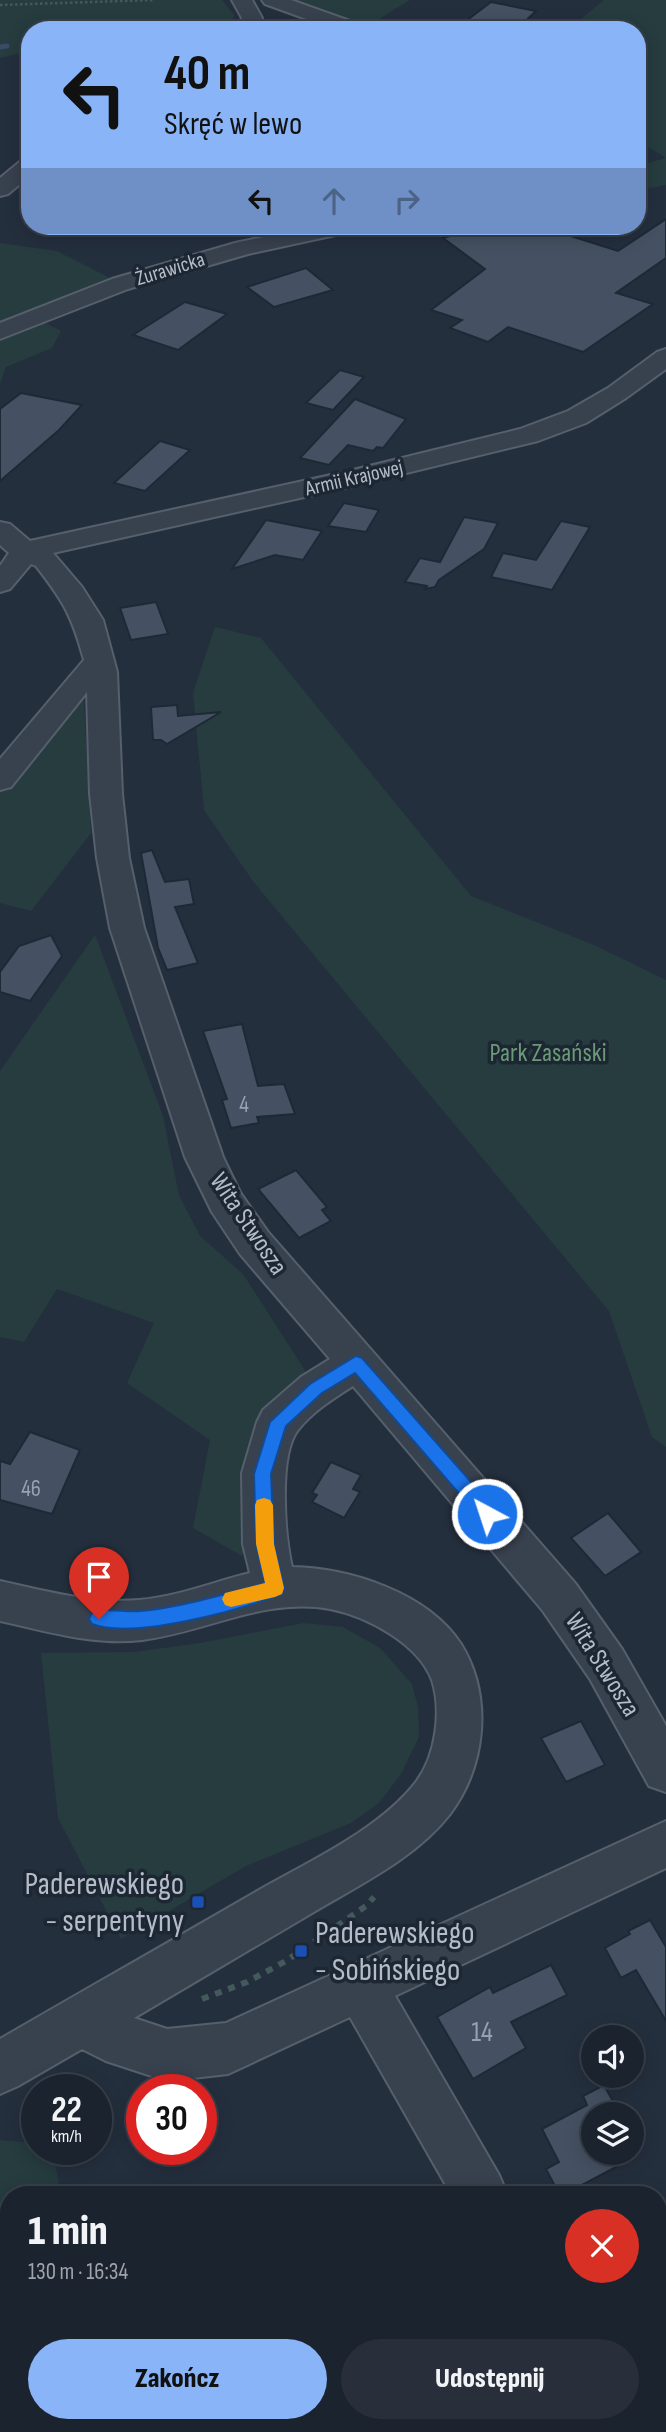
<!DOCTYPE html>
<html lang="pl">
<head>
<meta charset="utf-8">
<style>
  :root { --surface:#1b232e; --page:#282f3a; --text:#f1f3f6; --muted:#a0a4aa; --line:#39404a; --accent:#8ab4f8 }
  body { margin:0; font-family:"Sofia Sans Condensed",sans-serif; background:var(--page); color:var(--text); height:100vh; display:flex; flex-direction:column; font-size:26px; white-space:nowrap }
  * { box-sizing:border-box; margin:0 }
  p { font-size:23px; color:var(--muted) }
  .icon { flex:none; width:38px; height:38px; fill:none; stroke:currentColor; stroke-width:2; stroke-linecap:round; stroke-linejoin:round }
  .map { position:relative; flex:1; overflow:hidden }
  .side { position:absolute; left:0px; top:2186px; width:667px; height:247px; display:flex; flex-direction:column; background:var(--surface); border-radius:28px 28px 0 0; box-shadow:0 4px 18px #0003,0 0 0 2px var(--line) }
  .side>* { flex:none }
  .banner { position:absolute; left:21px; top:21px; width:625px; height:214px; border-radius:28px; box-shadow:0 4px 18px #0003,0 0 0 2px var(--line); background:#8ab4f8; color:#111; overflow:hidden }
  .buttons { position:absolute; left:581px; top:2025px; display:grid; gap:14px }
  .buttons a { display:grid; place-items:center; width:63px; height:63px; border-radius:50%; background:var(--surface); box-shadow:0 4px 18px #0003,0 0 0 2px var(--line); font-size:35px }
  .speed { position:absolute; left:21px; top:2074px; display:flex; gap:14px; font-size:35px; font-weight:700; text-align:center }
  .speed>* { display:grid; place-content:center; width:91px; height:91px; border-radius:50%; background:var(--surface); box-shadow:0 4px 18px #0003,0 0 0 2px var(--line); line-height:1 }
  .speed small { font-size:18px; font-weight:400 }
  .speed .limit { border:10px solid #d22; background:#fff; color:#111 }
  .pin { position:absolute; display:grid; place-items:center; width:60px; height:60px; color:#fff; margin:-72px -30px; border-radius:50% 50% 50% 0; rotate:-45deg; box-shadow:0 0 7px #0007 }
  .pin .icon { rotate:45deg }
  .me { position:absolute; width:77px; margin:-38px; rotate:320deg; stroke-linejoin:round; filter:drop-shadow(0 0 5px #0008) }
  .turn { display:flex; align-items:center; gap:24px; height:147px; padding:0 28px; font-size:32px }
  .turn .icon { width:91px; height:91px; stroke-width:2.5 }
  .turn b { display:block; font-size:49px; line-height:60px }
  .lanes { display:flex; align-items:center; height:66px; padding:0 28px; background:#0003; justify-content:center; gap:35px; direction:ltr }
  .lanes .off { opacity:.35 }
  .round { display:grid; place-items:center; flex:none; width:74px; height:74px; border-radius:37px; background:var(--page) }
  .head { display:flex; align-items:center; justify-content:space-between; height:119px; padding:0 28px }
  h1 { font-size:42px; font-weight:800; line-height:52px }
  .primary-button { display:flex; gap:14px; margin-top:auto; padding:14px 28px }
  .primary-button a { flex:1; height:80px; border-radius:42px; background:var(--accent); color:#111; font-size:28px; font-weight:800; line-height:80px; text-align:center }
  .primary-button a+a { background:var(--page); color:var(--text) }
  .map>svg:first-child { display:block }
  .green { fill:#263c3f }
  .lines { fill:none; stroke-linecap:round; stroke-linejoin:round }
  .stream { stroke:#394c67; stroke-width:5 }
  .building { fill:#455162; stroke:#1f2835; stroke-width:2 }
  .minor-casing { stroke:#565f6c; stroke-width:4 }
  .path-far1 { stroke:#44595c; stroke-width:2.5; stroke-dasharray:2.5 2.5; stroke-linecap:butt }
  .path { stroke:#44595c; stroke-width:6; stroke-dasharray:7 7; stroke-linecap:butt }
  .minor { fill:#38414e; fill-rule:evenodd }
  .route { fill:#1a73e8; stroke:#114b97; stroke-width:2 }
  .slow { fill:#f59e0b }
  .transit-dot { fill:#1a4fb4; stroke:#1d2633; stroke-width:2.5 }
  .labels { text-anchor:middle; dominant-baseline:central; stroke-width:7; stroke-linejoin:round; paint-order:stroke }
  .far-street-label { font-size:21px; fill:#b4bcc9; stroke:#1d2633 }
  .number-label { font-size:23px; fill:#98a1af }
  .park-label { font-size:26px; fill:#6b9a76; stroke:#1d2633 }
  .street-label { font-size:26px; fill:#b4bcc9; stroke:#1d2633 }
  .near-number-label { font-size:28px; fill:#98a1af }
  .near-poi-label { font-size:32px; fill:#b4bcc9; stroke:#1d2633; text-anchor:end }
</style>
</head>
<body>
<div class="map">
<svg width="666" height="2432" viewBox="0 0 666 2432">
  <rect width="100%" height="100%" fill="#242f3e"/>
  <g class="green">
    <path d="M0 0H222L234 15 230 30H30V51L0 58Z"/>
    <path d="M280 0H410L364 28Z"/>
    <path d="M604 0H666V158L637 140V30H568Z"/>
    <path d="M666 158V185L637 191V166Z"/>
    <path d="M0 243 57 251 114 280 10 317 13 320 0 325Z"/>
    <path d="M44 322 61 331 52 348 6 367 0 384V340Z"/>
    <path d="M215 627 261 638 471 896 594 945 666 980V1447L652 1437 609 1311 252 880 204 810 193 693Z"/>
    <path d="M83 685 91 833 31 911 0 903V789Z"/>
    <path d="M95 935 163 1116 179 1195 200 1236 243 1274 306 1372 264 1410 251 1436 242 1480 249 1542 242 1556 193 1528 210 1440 127 1383 154 1323 57 1289 24 1342 0 1337V1071Z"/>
    <path d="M304 1623 343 1627 380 1648 412 1684 418 1707 419 1737 401 1774 379 1803 351 1823 246 1866 121 1939 58 1818 41 1653 134 1652 200 1643Z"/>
    <path d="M0 2140 37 2143V2149H52L61 2194H9V2424H107L108 2432H0Z"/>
  </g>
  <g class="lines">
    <path class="stream" d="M0 47 7 46"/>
  </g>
  <g class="building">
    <path d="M491 2 536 11 516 30 466 21Z"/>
    <path d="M666 219V258L616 293 653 304 583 352 508 327 488 342 450 328 462 320 431 310 485 269 443 238 487 226H539L618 251Z"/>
    <path d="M306 268 333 290 274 307 247 287Z"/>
    <path d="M185 302 227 314 178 350 133 335Z"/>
    <path d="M340 370 364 377 333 410 306 403Z"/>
    <path d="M21 393 82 405 59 430 0 481V409Z"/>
    <path d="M355 399 406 419 383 448 377 447 373 451 348 445 329 465 300 458Z"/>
    <path d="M160 441 190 450 145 491 114 483Z"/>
    <path d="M344 503 379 510 366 532 328 526Z"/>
    <path d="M464 517 498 523 484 549 439 580 435 587 425 589 427 586 405 582 420 558 440 562Z"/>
    <path d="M266 520 322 531 303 560 275 555 232 569Z"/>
    <path d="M561 521 590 527 552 590 491 577 503 553 536 560Z"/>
    <path d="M156 602 168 634 131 640 120 608Z"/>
    <path d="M177 705 178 716 221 712 167 744 161 740H153L151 707Z"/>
    <path d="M152 850 165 882 189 879 194 904 175 907 198 963 167 970 158 948 141 853Z"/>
    <path d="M51 935 62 956 30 1001 0 992V972L19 946Z"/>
    <path d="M242 1024 258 1086 284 1084 295 1114 257 1117 259 1123 231 1128 222 1100 227 1099 203 1031Z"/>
    <path d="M296 1170 327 1207 322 1210 331 1221 299 1238 258 1189Z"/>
    <path d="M30 1432 80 1450 52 1514 0 1500V1461L10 1464Z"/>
    <path d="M331 1462 361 1475 353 1489 360 1492 344 1518 312 1502 317 1495 312 1493Z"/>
    <path d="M608 1513 641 1552 605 1576 571 1538Z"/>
    <path d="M581 1721 605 1765 566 1782 541 1738Z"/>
    <path d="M650 1920 666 1947V2021L636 1970 621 1978 605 1948 630 1934 628 1931Z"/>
    <path d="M551 1965 567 1995 511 2022 526 2048 473 2079 437 2017 490 1987 493 1993Z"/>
    <path d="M604 2085 620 2114H593V2152L632 2151 635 2157 565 2194H559L546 2169 559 2162 542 2129 587 2105 583 2096Z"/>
  </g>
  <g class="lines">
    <defs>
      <g id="minor">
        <path d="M232 0H252L262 18 258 30H238L242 18Z"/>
        <path d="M262 0H291L364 26 367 30H337L265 4Z"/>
        <path d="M30 158V176L8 194 0 196V178L22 160Z"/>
        <path d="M315 226H358L354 231 248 254 128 289 0 339V323L112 279 235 243Z"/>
        <path d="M666 349V369L626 398 586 423 538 441 349 487 53 553 82 587 103 620 117 672 122 794 129 858 144 928 223 1157 241 1194 268 1232 575 1583 622 1649 666 1726V1792L649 1786 590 1679 543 1611 353 1386C334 1398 312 1412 298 1430 278 1455 285 1537 292 1567 350 1568 428 1593 461 1644 493 1696 486 1766 450 1814 416 1858 359 1885 312 1913 253 1948 193 1983 134 2018L167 2029 226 2023 666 1821V1868L395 1996 499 2175 507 2194H451L350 2017 228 2074 167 2081 106 2061 82 2049 18 2086 0 2094V2039C86 1989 173 1940 259 1890 310 1861 380 1829 416 1782 436 1756 442 1711 432 1680 418 1643 366 1616 330 1609 264 1597 206 1632 142 1640 94 1646 46 1631 0 1621V1581C45 1591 92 1604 139 1600 177 1597 213 1582 250 1573L243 1544 242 1473 257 1422 263 1410 301 1377 330 1359 240 1254 212 1212 185 1157 110 928 97 858 90 794 87 692 11 787 0 790V759L84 660C72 616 64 602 36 566L31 564 10 589 0 592V566L9 553 0 545V522L10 524 30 541 349 471 520 429 568 411 608 388 657 352Z"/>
        <path d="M582 2424H641L645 2432H586Z"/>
      </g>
    </defs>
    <use href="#minor" class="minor-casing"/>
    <g class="path-far1">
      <path d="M0 5 154 0"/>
      <path d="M637 156 647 153"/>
    </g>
    <path class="path" d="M202 1999 247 1982 286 1961 366 1906 374 1897"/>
    <use href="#minor" class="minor"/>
  </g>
  <path class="route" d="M356 1356 362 1358 494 1508 496 1514 494 1519 487 1521 481 1519 355 1373 322 1393 286 1426 271 1474 274 1544 284 1588 282 1594C239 1610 134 1640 92 1624L89 1619 92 1613C107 1607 125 1613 141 1611 183 1607 224 1594 265 1583L256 1544 254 1474 270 1422 310 1384Z"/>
  <path class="slow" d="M264 1498 270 1500 273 1505 274 1544 284 1588 282 1594 275 1597 231 1607 225 1605 222 1599 225 1593 265 1583 256 1544 255 1505 257 1500Z"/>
  <g class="transit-dot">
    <rect x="191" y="1895" width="14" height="14" rx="3.5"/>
    <rect x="294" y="1944" width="14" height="14" rx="3.5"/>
  </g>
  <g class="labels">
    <g class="far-street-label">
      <text transform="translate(170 269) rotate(-17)">Żurawicka</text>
      <text transform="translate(354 478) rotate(-13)">Armii Krajowej</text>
    </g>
    <g class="number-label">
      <text x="244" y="1105">4</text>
      <text x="31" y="1489">46</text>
    </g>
    <g class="park-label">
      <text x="548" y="1053">Park Zasański</text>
    </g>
    <g class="street-label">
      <text transform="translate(248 1224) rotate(56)">Wita Stwosza</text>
      <text transform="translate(602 1665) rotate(58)">Wita Stwosza</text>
    </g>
    <g class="near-number-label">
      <text x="482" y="2032">14</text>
    </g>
    <g class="near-poi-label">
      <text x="184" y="1884">Paderewskiego<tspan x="184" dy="37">- serpentyny</tspan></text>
      <text x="315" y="1933" text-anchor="start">Paderewskiego<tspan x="315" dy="37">- Sobińskiego</tspan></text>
    </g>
  </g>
</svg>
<div class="buttons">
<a><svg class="icon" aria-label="sound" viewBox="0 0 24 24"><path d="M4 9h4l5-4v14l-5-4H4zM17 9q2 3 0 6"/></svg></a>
<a><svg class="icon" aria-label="layers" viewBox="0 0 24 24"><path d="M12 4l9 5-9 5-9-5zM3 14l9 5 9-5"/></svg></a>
</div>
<div class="speed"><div>22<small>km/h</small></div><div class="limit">30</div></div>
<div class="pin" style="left:99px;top:1619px;background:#d93025"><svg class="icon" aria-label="arrive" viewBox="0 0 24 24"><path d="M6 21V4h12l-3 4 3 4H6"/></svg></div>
<svg class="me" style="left:487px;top:1514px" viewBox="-20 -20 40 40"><circle r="17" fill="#1a73e8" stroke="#fff" stroke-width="3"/><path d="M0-11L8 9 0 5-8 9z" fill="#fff"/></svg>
<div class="banner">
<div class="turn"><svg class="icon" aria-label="left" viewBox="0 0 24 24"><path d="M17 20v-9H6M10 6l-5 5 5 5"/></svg><div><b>40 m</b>Skręć w lewo</div></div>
<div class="lanes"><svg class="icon" aria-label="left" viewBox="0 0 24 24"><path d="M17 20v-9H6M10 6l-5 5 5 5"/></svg><svg class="icon off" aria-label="ahead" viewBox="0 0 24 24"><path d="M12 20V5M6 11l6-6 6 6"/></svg><svg class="icon off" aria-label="right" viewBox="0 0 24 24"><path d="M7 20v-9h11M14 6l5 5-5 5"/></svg></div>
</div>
<section class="side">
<div class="head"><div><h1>1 min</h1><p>130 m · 16:34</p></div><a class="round" style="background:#d93025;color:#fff"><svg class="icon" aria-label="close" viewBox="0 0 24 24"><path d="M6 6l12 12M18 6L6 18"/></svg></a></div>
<div class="primary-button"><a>Zakończ</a><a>Udostępnij</a></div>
</section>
</div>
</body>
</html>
